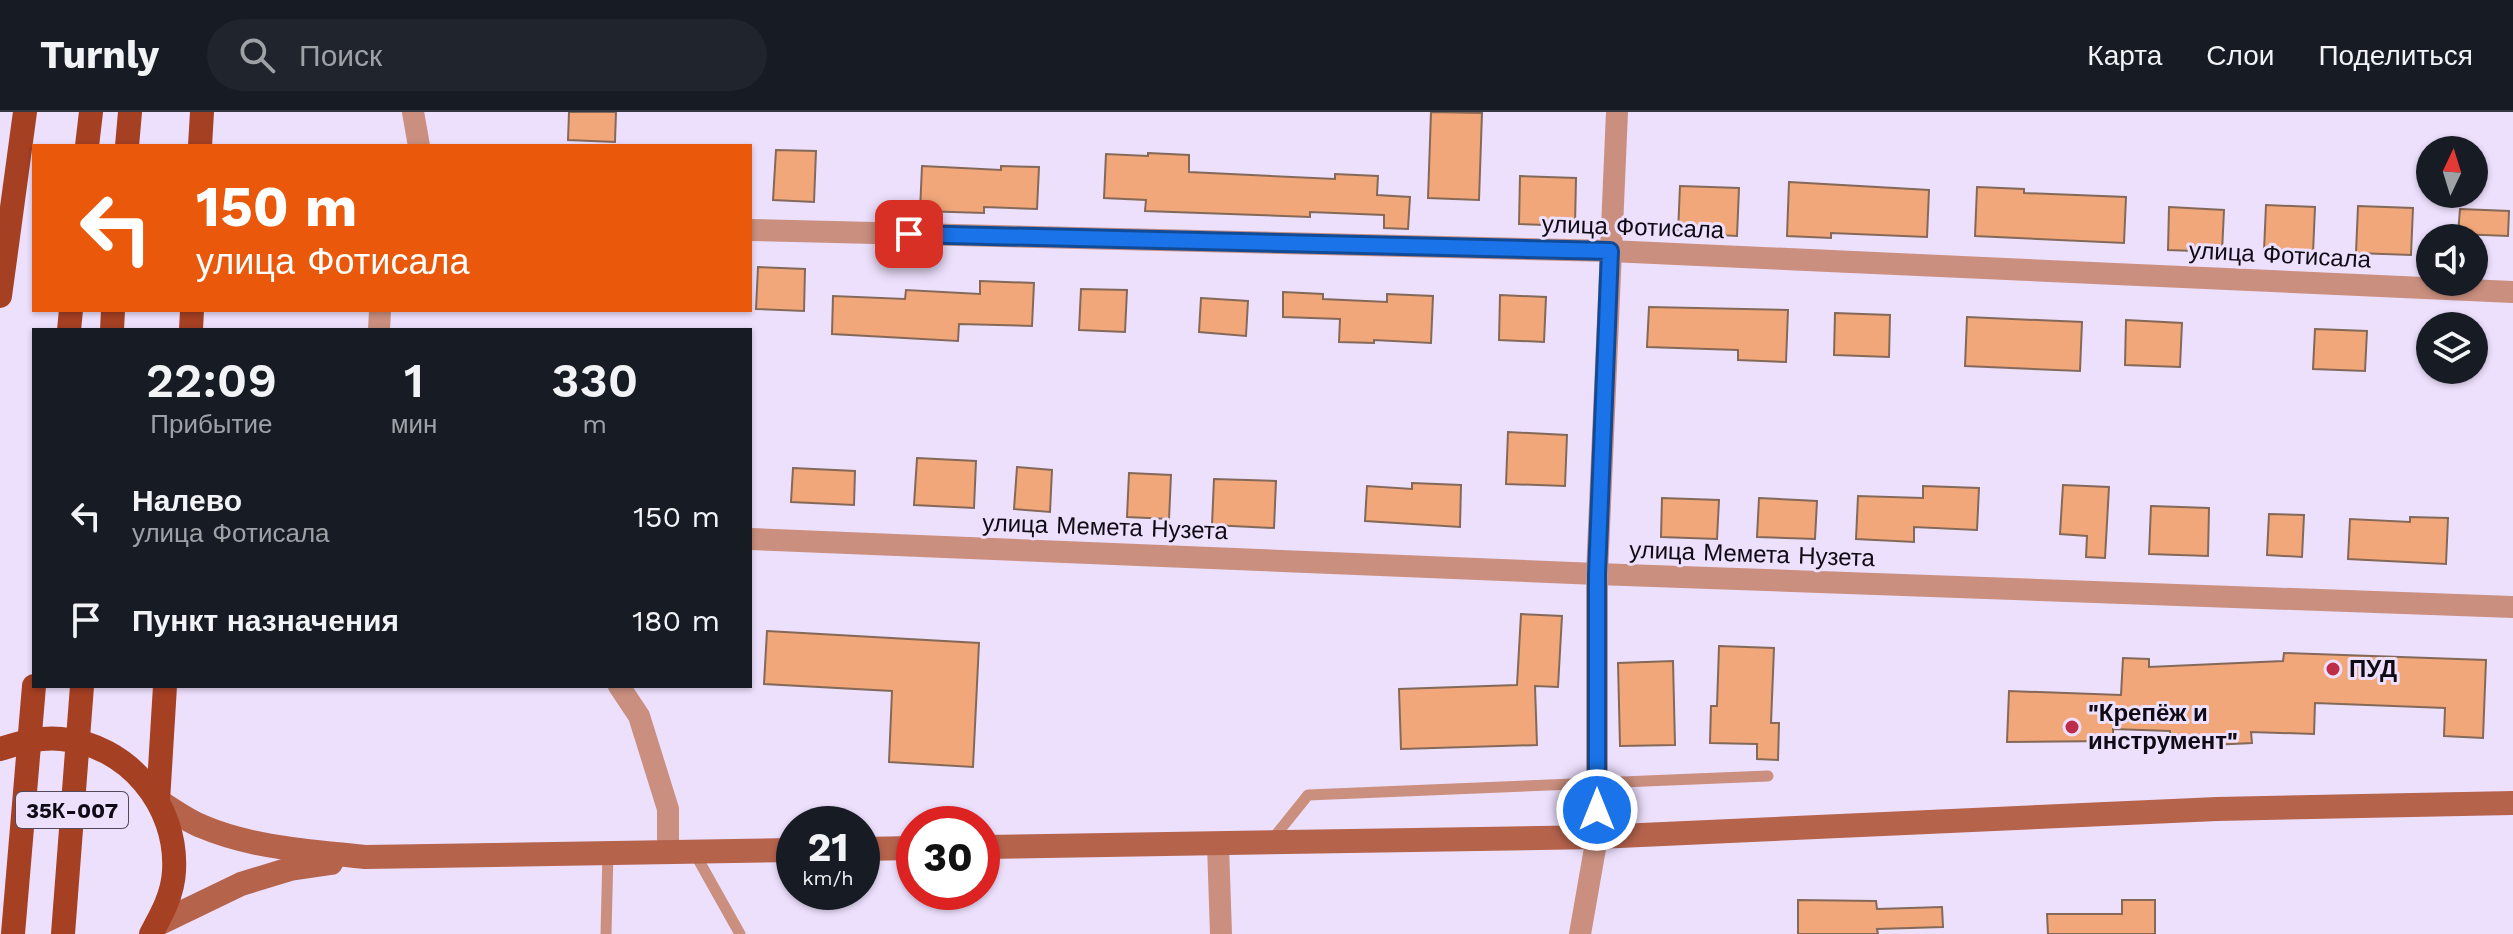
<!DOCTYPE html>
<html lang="ru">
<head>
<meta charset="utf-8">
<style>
  :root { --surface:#171b24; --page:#20242c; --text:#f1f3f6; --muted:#9ea1a6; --line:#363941 }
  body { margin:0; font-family:"Work Sans",sans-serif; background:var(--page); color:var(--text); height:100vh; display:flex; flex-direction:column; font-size:30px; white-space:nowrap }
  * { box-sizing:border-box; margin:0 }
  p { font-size:26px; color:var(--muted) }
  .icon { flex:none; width:44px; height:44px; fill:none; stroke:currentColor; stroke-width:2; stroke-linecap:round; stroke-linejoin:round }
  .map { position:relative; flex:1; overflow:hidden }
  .side { position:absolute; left:32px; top:216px; width:720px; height:360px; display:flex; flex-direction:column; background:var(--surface); border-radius:0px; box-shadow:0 2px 6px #0004 }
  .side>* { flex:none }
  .banner { position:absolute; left:32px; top:32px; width:720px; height:168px; border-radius:0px; box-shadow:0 2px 6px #0004; background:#ea580c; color:#fff; overflow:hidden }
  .needle { width:52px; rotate:4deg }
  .tools { position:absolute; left:2416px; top:24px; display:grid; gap:16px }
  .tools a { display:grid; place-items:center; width:72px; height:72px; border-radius:50%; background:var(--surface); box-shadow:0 2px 6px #0004; font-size:40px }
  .speed { position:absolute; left:776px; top:694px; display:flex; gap:16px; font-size:40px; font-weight:700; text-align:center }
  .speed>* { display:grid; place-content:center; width:104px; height:104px; border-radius:50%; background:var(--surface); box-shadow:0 2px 6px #0004; line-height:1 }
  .speed small { font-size:20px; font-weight:400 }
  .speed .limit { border:12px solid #d22; background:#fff; color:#111 }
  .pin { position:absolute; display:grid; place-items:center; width:68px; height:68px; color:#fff; margin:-34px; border-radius:16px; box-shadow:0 4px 12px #0006 }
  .me { position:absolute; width:88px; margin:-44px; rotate:0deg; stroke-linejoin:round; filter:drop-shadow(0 0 6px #0008) }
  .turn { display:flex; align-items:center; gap:28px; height:168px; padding:0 32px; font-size:36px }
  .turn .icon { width:104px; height:104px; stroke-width:2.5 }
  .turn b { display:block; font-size:56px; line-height:68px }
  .eta { display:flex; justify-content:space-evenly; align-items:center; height:136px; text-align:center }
  .eta b { font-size:48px; font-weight:600; line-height:56px }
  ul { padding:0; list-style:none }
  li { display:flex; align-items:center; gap:24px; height:104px; padding:0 32px }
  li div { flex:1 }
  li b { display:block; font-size:30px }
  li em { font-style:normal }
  header { display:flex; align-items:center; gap:48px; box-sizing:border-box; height:112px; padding:0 40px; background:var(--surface); border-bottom:2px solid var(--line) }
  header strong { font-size:38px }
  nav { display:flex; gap:44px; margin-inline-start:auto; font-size:28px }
  .search { width:560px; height:72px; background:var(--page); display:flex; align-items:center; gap:20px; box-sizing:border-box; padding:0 28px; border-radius:44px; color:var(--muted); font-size:30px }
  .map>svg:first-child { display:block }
  .building { fill:#f2a77a; stroke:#846959; stroke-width:2 }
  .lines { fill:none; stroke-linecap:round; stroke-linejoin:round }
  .service { stroke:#ca8f7f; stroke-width:11 }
  .minor { stroke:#ca8f7f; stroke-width:22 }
  .secondary { stroke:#b6634c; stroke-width:24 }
  .primary { stroke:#a64023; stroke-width:24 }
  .route-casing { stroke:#114b97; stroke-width:20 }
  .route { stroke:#1a73e8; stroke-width:14 }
  .poi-dot { fill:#bd2c48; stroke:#ede0fd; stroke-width:3 }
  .labels { text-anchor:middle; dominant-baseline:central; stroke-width:6; stroke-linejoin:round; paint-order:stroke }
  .shield { fill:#ede0fd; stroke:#524a5a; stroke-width:2 }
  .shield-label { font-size:22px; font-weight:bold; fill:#0f0a14 }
  .street-label { font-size:24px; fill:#0f0a14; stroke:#ede0fd }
  .poi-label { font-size:24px; font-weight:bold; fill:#0f0a14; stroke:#ede0fd; text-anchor:start }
</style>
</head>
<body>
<header>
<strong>Turnly</strong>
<div class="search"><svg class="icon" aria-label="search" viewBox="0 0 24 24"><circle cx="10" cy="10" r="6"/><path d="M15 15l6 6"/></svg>Поиск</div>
<nav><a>Карта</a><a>Слои</a><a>Поделиться</a></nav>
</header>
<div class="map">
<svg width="2513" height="822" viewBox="0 0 2513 822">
  <rect width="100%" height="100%" fill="#ede0fd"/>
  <g class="building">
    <path d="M569 0H616L615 30 568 28Z"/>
    <path d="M1431 0 1482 1 1479 88 1428 86Z"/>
    <path d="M776 38 816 39 814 90 773 88Z"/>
    <path d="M1148 41 1189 43V60L1335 67V62L1378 64 1377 83 1410 85 1408 117 1384 116V103L1310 100V105L1145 99 1146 88 1104 86 1106 42 1148 44Z"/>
    <path d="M922 54 1001 58V54L1039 55 1037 97 984 95V101L920 99Z"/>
    <path d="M1520 64 1576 66 1575 114 1519 112Z"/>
    <path d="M1789 70 1929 78 1927 125 1831 121V126L1787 124Z"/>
    <path d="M1680 74 1739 76 1737 124 1678 121Z"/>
    <path d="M1977 75 2024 77V81L2126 85 2124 131 1975 124Z"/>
    <path d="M2266 93 2315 95 2313 141 2264 139Z"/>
    <path d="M2358 94 2413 96 2411 143 2356 141Z"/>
    <path d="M2169 95 2224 98 2222 140 2168 138Z"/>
    <path d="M2460 97 2509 99 2508 124 2458 122Z"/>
    <path d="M758 155 805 157 804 199 756 197Z"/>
    <path d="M980 169 1034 171 1032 214 959 212 958 229 832 222 833 184 905 187 906 178 980 182Z"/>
    <path d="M1081 177 1127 178 1125 220 1079 218Z"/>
    <path d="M1283 180 1323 182V187L1387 190V182L1433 184 1431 231 1374 228V231L1339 230 1340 207 1283 205Z"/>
    <path d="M1500 183 1546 185 1544 230 1499 228Z"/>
    <path d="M1201 186 1248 189 1246 224 1199 220Z"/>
    <path d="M1649 195 1788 198 1786 250 1738 248V238L1647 235Z"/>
    <path d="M1835 201 1890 203 1889 245 1834 243Z"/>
    <path d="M1967 205 2082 210 2080 259 1965 254Z"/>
    <path d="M2126 208 2182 211 2180 255 2125 253Z"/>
    <path d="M2315 217 2367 219 2365 259 2313 257Z"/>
    <path d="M1508 320 1567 323 1565 374 1506 372Z"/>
    <path d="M917 346 976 349 974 396 914 393Z"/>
    <path d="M1017 355 1052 358 1050 400 1014 397Z"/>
    <path d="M793 356 855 359 854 393 791 390Z"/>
    <path d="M1129 361 1171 363 1169 407 1127 405Z"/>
    <path d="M1214 367 1276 369 1274 416 1212 413Z"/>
    <path d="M1412 371 1461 373 1460 415 1365 409 1367 374 1412 377Z"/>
    <path d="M2063 373 2109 375 2105 446 2086 445 2087 424 2060 422Z"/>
    <path d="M1923 374 1979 376 1977 418 1914 415V430L1856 427 1858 384 1923 386Z"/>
    <path d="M1662 386 1719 388 1717 427 1661 425Z"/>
    <path d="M1759 386 1817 389 1815 427 1757 425Z"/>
    <path d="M2151 394 2209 396 2208 444 2149 442Z"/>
    <path d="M2269 402 2304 403 2302 445 2267 443Z"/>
    <path d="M2410 405 2448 406 2446 452 2348 447 2350 407 2410 410Z"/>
    <path d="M1521 502 1562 504 1558 575 1535 574 1537 633 1401 637 1399 577 1517 573Z"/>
    <path d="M767 519 979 531 973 655 889 650 892 579 764 572Z"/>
    <path d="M1719 534 1774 536 1771 611H1779L1778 648 1757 647V632L1710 631 1711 594H1717Z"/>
    <path d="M2284 541 2486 548 2483 626 2444 624 2445 596 2315 591 2314 622 2251 620 2252 631 2171 635 2170 619 2113 617V629L2007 630 2009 579 2121 583 2123 546 2149 547V555L2283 549Z"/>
    <path d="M1673 549 1675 633 1620 634 1618 551Z"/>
    <path d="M1798 788 1876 789 1877 797 1942 795 1943 815 1877 817 1878 822H1798Z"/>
    <path d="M2122 788H2155V822H2048L2047 802H2122Z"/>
  </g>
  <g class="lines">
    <g class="service">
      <path d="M1271 729 1308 683 1768 664"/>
      <path d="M694 740 740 822"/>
      <path d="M606 822 608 740"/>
    </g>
    <g class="minor">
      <path d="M413 0 419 34"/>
      <path d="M750 118 1610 139 2513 180"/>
      <path d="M379 218 380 198"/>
      <path d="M750 427 1597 462 2513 495"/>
      <path d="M619 574 639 604 668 697V740"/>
      <path d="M1218 733 1221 822"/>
      <path d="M1580 822 1597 725V462L1617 0"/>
    </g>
    <g class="secondary">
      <path d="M158 689C172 697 186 708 201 714 252 736 310 739 365 745L794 738"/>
      <path d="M982 735 1597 725 2217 697 2513 691"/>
      <path d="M862 737 914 736"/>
      <path d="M156 813 241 772 290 757 331 751"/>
    </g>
    <g class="primary">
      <path d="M87 34 91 0"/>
      <path d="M127 34 130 0"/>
      <path d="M200 34 202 0"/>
      <path d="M0 184 25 0"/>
      <path d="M69 218 71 198"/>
      <path d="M112 218 113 198"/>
      <path d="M191 218 192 198"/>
      <path d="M0 637C20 631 39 625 61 627 127 632 178 693 174 759 173 782 162 802 151 822"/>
      <path d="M158 689 165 574"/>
      <path d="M13 822 34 574"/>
      <path d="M63 822 82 574"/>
    </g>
  </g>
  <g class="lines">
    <defs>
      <path id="route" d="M909 122 1610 139 1597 462V698"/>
    </defs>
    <use href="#route" class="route-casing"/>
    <use href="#route" class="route"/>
  </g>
  <g class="poi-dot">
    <circle cx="2333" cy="557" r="8"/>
    <circle cx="2072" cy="615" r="8"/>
  </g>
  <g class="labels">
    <rect class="shield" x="16" y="680" width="112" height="36" rx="6"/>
    <g class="shield-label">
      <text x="72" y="698">35К-007</text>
    </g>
    <g class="street-label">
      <text transform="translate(1633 115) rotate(2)">улица Фотисала</text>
      <text transform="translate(2280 143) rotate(3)">улица Фотисала</text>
      <text transform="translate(1105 415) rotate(2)">улица Мемета Нузета</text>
      <text transform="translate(1752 442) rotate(2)">улица Мемета Нузета</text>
    </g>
    <g class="poi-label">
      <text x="2349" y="557">ПУД</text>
      <text x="2088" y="601">"Крепёж и<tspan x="2088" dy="28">инструмент"</tspan></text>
    </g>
  </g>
</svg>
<div class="tools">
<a><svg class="needle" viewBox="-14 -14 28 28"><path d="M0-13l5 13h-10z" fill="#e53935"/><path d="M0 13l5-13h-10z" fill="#9ea1a6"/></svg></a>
<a><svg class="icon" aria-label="sound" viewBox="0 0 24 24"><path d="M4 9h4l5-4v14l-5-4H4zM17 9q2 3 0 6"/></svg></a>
<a><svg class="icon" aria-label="layers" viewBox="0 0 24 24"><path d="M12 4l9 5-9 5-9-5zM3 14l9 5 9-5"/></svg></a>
</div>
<div class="speed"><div>21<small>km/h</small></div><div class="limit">30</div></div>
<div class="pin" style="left:909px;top:122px;background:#d93025"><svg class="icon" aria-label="arrive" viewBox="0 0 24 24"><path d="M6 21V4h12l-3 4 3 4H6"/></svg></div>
<svg class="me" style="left:1597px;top:698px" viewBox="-20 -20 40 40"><circle r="17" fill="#1a73e8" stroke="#fff" stroke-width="3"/><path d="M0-11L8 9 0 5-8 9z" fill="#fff"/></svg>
<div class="banner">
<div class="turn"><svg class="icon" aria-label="left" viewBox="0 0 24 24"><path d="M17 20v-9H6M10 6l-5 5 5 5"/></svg><div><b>150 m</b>улица Фотисала</div></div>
</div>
<section class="side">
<div class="eta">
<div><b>22:09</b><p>Прибытие</p></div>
<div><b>1</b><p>мин</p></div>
<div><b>330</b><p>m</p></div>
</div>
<ul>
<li><svg class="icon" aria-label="left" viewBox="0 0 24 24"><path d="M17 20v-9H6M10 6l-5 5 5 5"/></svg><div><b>Налево</b><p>улица Фотисала</p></div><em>150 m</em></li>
<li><svg class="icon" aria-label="arrive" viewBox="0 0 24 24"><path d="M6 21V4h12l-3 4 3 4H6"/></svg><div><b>Пункт назначения</b></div><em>180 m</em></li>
</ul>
</section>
</div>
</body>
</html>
